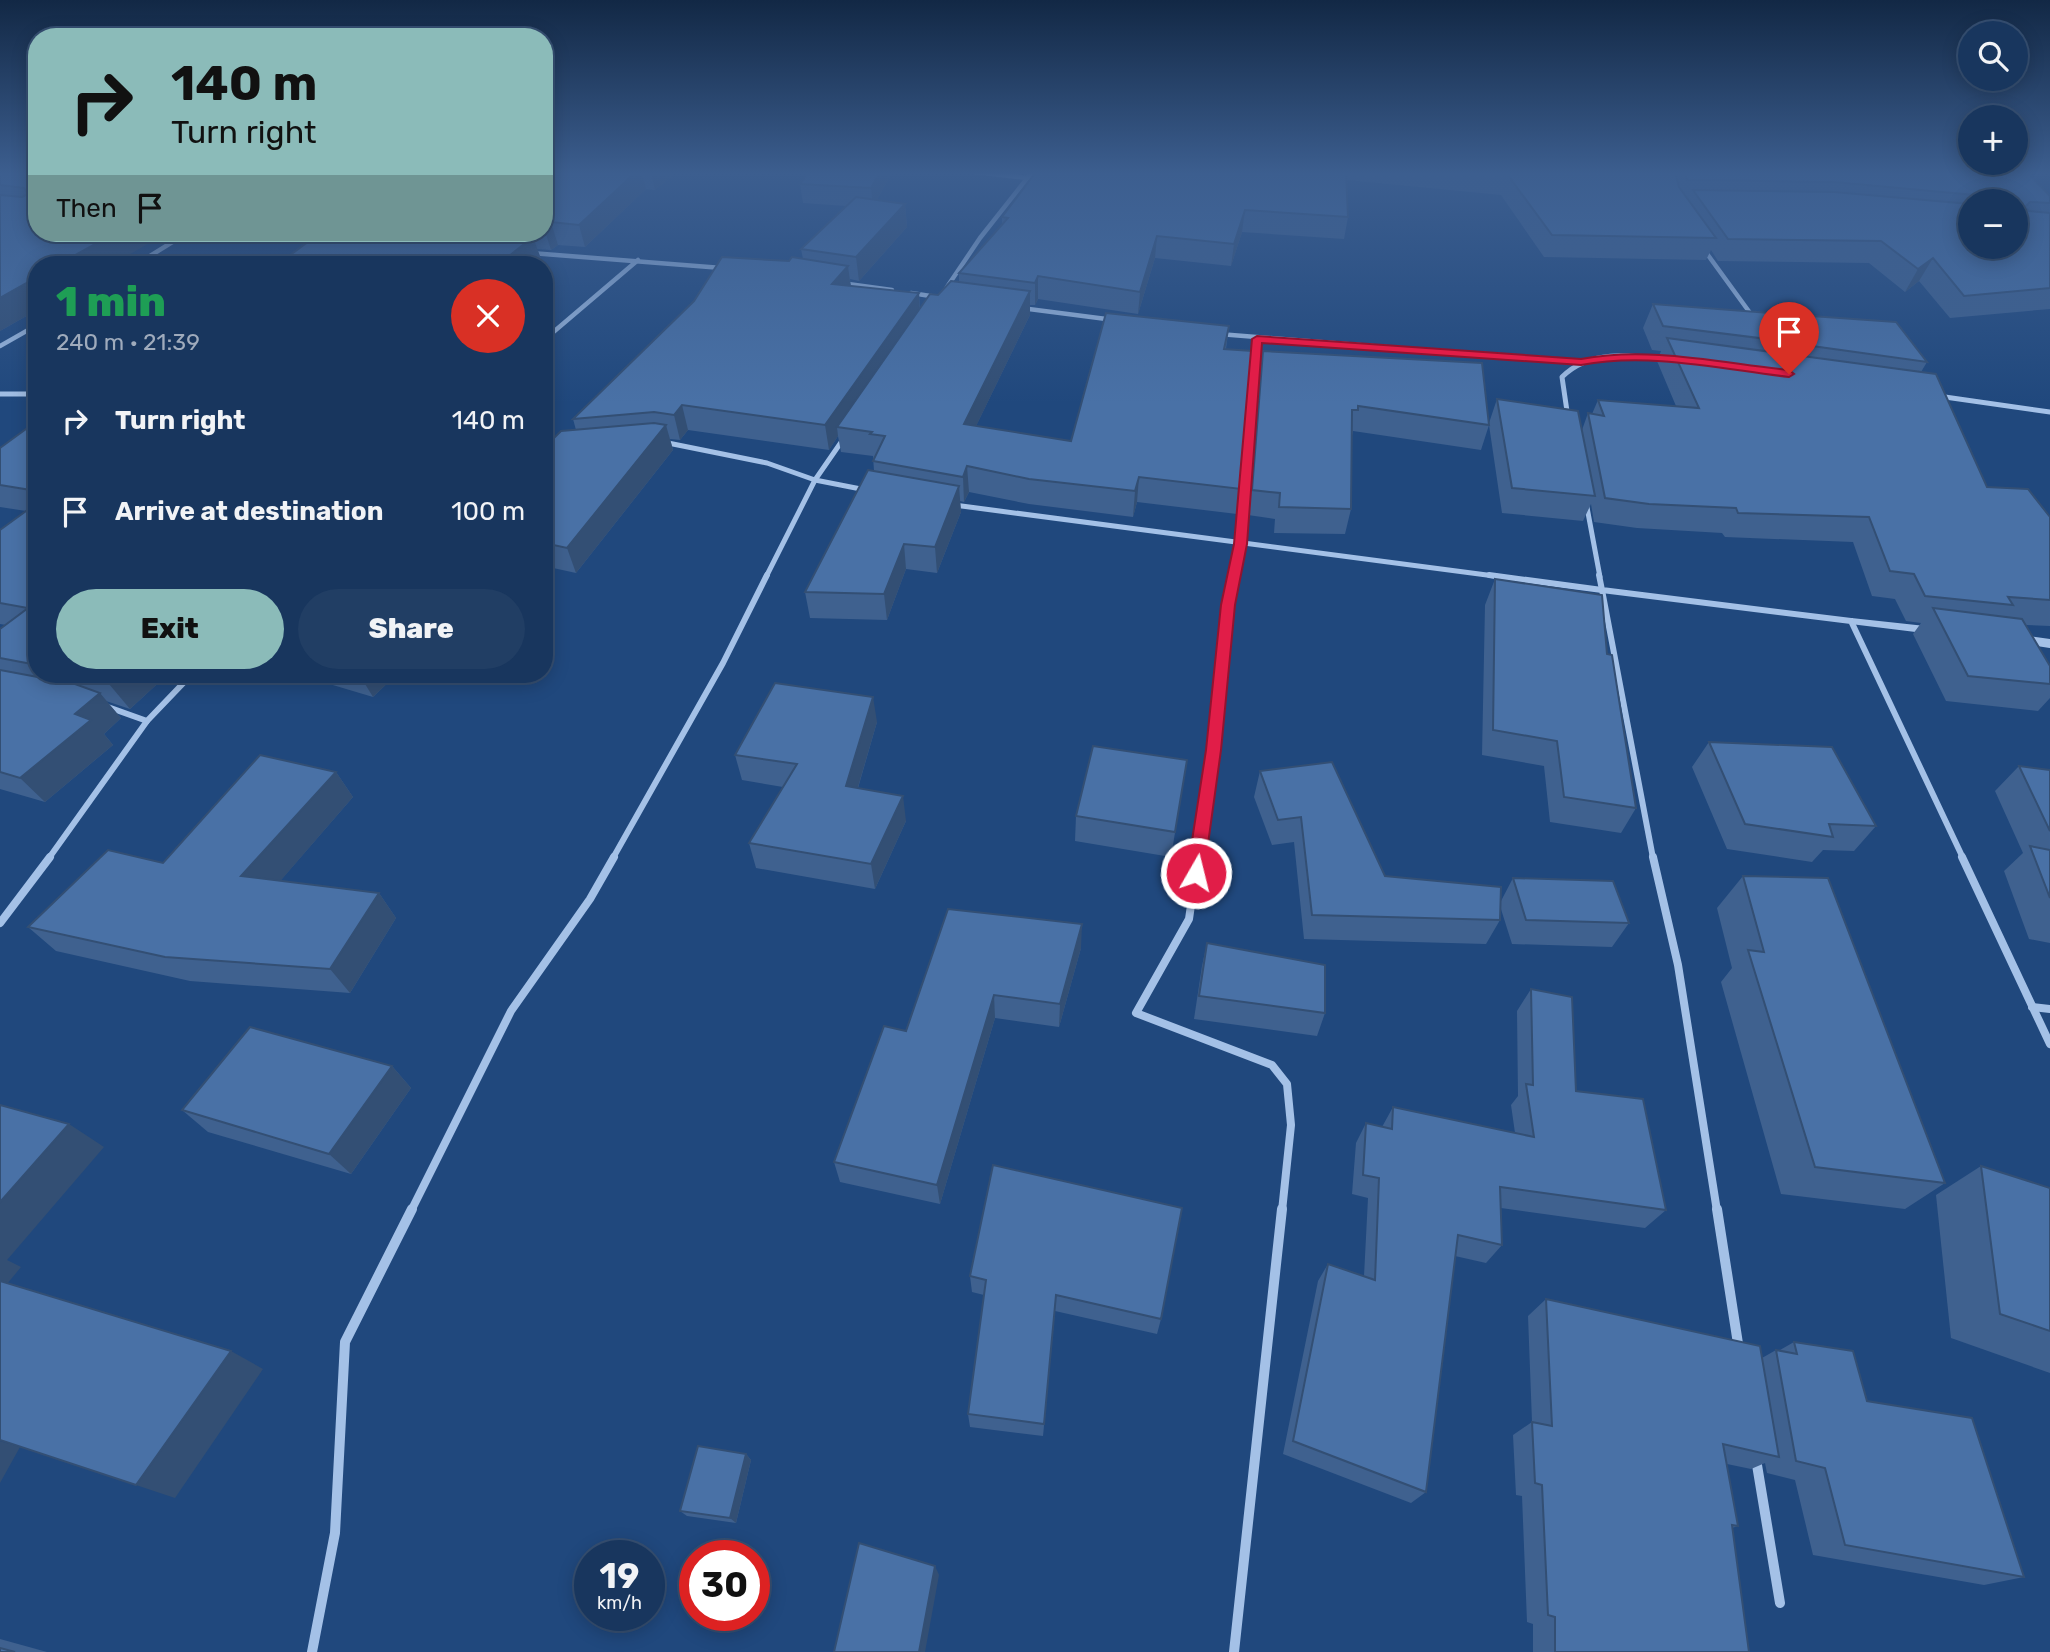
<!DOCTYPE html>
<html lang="en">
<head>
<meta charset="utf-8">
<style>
  :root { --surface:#18365e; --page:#213e64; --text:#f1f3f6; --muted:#9fabbc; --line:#365073; --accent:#8bbbb9 }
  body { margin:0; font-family:Rubik,sans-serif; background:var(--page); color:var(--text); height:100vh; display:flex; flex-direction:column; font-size:26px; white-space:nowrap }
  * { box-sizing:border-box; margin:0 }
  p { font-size:23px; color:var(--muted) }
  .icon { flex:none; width:38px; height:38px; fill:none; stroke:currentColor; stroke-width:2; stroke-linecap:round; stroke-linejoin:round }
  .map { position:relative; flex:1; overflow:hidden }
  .details { position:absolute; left:28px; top:256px; width:525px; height:427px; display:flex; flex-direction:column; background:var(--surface); border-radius:28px; box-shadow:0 4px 18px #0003,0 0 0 2px var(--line) }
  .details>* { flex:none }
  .banner { position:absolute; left:28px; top:28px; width:525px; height:214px; border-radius:28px; box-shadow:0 4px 18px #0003,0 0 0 2px var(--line); background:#8bbbb9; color:#111; overflow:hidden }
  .fabs { position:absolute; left:1958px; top:21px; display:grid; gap:14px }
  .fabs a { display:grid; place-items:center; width:70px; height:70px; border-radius:50%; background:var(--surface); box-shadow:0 4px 18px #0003,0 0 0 2px var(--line); font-size:35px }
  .speed { position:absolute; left:574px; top:1540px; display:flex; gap:14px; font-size:35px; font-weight:700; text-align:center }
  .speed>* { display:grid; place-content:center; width:91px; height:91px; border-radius:50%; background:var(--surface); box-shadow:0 4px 18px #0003,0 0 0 2px var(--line); line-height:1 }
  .speed small { font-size:18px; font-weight:400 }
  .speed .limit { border:10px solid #d22; background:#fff; color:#111 }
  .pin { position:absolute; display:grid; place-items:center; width:60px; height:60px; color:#fff; margin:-72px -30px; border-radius:50% 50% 50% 0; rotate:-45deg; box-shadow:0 0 7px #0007 }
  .pin .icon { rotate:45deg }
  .me { position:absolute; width:77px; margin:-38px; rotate:8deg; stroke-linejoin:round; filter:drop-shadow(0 0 5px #0008) }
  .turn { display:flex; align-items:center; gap:24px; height:147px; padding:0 28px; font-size:32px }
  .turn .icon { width:91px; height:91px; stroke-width:2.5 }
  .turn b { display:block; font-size:49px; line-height:60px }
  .then { display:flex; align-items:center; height:66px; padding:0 28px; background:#0003; gap:14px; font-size:26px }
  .round { display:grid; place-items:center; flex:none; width:74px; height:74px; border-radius:37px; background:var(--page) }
  .headline { display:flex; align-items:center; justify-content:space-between; height:119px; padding:0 28px }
  h1 { font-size:42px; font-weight:800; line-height:52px; color:#1e9e55 }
  .cta { display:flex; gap:14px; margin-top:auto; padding:14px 28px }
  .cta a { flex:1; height:80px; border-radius:42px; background:var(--accent); color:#111; font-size:28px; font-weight:800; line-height:80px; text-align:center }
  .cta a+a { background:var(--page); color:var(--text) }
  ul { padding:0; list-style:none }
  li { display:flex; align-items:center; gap:21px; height:91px; padding:0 28px }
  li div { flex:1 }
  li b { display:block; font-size:26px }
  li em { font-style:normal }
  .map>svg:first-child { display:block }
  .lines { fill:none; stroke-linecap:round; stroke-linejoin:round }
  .street-far4 { stroke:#a4c1e7; stroke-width:4.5 }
  .street-far3 { stroke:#a4c1e7; stroke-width:5 }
  .street-far2 { stroke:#a4c1e7; stroke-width:6 }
  .street-far1 { stroke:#a4c1e7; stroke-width:8 }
  .street { stroke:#a4c1e7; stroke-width:10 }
  .wall { fill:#3f618f; fill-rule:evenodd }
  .shaded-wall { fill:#334f74 }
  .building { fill:#4971a6; stroke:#334f74; stroke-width:2 }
  .route { fill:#e11d48; stroke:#92132f; stroke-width:2 }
</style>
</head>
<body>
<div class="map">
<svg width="2050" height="1652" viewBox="0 0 2050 1652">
  <rect width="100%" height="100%" fill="#20487d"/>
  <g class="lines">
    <g class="street-far4">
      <path d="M974 172 1028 178"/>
      <path d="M312 233 328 234"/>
      <path d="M149 235 183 233"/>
      <path d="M1705 251 1753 317"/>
      <path d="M531 253 722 268"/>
      <path d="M137 264 187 233"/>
      <path d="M841 283 892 290"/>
      <path d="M947 287 980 238 1032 172"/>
      <path d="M911 293 937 297"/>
      <path d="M1021 308 1114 320"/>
      <path d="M1219 334 1448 352"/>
      <path d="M544 340 638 260"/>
      <path d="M0 346 37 325"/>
      <path d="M1256 352 1257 339"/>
    </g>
    <g class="street-far3">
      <path d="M1422 350 1577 361"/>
      <path d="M0 394H37"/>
      <path d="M1938 396 2050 412"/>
      <path d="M1568 418 1562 377C1590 349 1630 355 1666 360"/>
      <path d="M663 442 767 463 815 480 866 490"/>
      <path d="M1586 502 1600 577"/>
      <path d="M954 505 1502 577"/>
      <path d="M766 577 815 480 844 438"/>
      <path d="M1234 577 1240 544 1256 350"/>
    </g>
    <g class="street-far2">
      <path d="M1489 575 1602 590 1653 858"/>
      <path d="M1599 575 1602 590 1851 621 1963 858"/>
      <path d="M1924 630 1851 621 1925 629"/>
      <path d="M2028 639 2050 642"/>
      <path d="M2030 642 2050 645"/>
      <path d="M105 706 147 721"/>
      <path d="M49 858 147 721 192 674"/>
      <path d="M613 858 723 663 767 575"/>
      <path d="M1198 858 1234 575"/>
    </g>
    <g class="street-far1">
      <path d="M1198 857 1189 919 1136 1013 1272 1065 1287 1084 1291 1125 1282 1211"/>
      <path d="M1653 857 1678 965 1717 1211"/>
      <path d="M1962 857 2050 1044"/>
      <path d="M0 923 50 857"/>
      <path d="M2032 1007 2050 1009"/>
      <path d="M411 1211 511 1011 590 899 614 857"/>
    </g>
    <g class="street">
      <path d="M1717 1209 1739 1350"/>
      <path d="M1756 1459 1780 1603"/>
      <path d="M312 1652 335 1533 345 1342 412 1209"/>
      <path d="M1234 1652 1282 1209"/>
    </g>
  </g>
  <g class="wall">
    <path d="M0 172H37V233L158 238 37 264V310L0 331Z"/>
    <path d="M544 172H676L655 190 646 189 585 247 558 245 551 250 537 249 541 259 320 233H544Z"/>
    <path d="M808 172H892L877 200 905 204 907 227 859 281 850 279 851 286 919 293 920 308 959 282V273L1002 225V217L1036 172H2027L2050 196V309L1950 318 1919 281 1905 292 1869 263 1718 261 1711 250 1706 260 1544 257 1501 195 1347 180 1348 217 1344 239 1242 232 1231 266 1155 258 1138 314 1038 299 1035 305H1030V315L976 426 1071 441 1229 326 1226 349 1241 489 1237 514 1137 502 1133 517 1029 504 969 492 964 502 960 501 961 512 937 573 906 569 887 620 810 618 805 592 874 471 873 456 841 452 838 436 829 450 688 430 680 440 670 439 673 450 576 573 544 566V441L550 442 576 430 573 419 789 261 803 259 801 249 846 206 803 203 800 184ZM1970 201H2016L1970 247Z"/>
    <path d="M1653 304 1778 324 1783 314 1927 362 1921 372 1987 487 2050 517V626L2026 625 2050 666V698L2038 711 1946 701 1913 634 1921 623 1906 621 1895 599 1872 596 1853 542 1725 537 1722 533 1637 528 1594 522 1591 504 1583 521 1502 513 1489 425 1481 450 1353 431 1352 436 1351 509 1345 534 1274 533 1275 519 1248 515 1259 375 1263 351 1489 423 1497 399 1582 430 1588 413 1592 414 1598 400 1676 406 1657 361 1661 351 1652 350 1643 328Z"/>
    <path d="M37 421V674H168L130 709 106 701 121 718 104 734 113 745 45 802 0 789V629L6 625 0 624V530L26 511 0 507V448Z"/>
    <path d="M1495 579 1607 654 1636 808 1621 833 1550 822 1544 766 1482 755 1485 605Z"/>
    <path d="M312 674H397L373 697 316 680Z"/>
    <path d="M877 722 858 788 906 821 875 889 756 868 749 843 783 787 742 780 735 755Z"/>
    <path d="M1709 742 1876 826 1854 851 1823 850 1812 862 1727 849 1692 767Z"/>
    <path d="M1187 760 1171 857 1075 841 1076 816Z"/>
    <path d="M2019 766 2050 770V943L2029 939 2004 871 2023 853 1995 791Z"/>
    <path d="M1260 771 1385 876 1501 901 1513 878 1629 923 1612 947 1512 944 1500 906V920L1486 944 1304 939 1294 842 1272 845 1254 797Z"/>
    <path d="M336 772 353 797 280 881 379 893 396 918 350 993 190 981 56 951 28 927 163 863Z"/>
    <path d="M1743 876 1945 1183 1905 1209 1781 1194 1721 982 1732 968 1717 908Z"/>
    <path d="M1207 943 1325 1013 1317 1036 1194 1019 1202 966Z"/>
    <path d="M1081 948 1059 1027 995 1018 940 1204 840 1182 834 1162 906 1031Z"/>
    <path d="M1531 989 1576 1091 1666 1210 1645 1228 1501 1208 1502 1245 1486 1263 1455 1256 1426 1492 1411 1503 1283 1454 1318 1281 1328 1264 1364 1276 1368 1198 1352 1194 1356 1143 1366 1123 1382 1127 1393 1107 1515 1133 1511 1105 1518 1096 1517 1011Z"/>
    <path d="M392 1066 411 1088 351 1174 208 1132 182 1110Z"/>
    <path d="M1981 1166 2050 1188V1373L1951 1338 1936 1195Z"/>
    <path d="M970 1276 1161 1319 1157 1334 1055 1311 1043 1436 970 1427 968 1414 984 1295 972 1292Z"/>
    <path d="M1546 1299 1762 1358 1776 1350H1780L1794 1342 1867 1401 2024 1577 1984 1585 1813 1555 1795 1480 1767 1473 1765 1463 1751 1469 1727 1464 1738 1526 1732 1528 1749 1652H1533V1624L1527 1622 1522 1496 1516 1495 1513 1435 1532 1422 1528 1316Z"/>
    <path d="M746 1454 751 1460 736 1523 687 1516 680 1511Z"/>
    <path d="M0 1639 47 1652H0Z"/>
  </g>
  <g class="shaded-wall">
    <path d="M636 172H642L646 189 585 247 579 225Z"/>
    <path d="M651 172H676L655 190Z"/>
    <path d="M880 172H892L873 207 871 188Z"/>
    <path d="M905 204 907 227 859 281 856 257Z"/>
    <path d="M1245 210 1242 232 1231 266 1234 244Z"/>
    <path d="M551 222 558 245 551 250 544 228Z"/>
    <path d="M115 233H155L158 238 113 264H59Z"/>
    <path d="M1157 236 1155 258 1138 314 1140 292Z"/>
    <path d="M533 237 541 259 535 264H499Z"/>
    <path d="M1933 258 1919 281 1905 292 1918 269Z"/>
    <path d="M848 266 851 289 832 284Z"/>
    <path d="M1038 276V299L1035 305V283Z"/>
    <path d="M37 277V310L0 331V298Z"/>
    <path d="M1030 291V315L965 449 964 424Z"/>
    <path d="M919 293 920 317 837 427 838 436 829 450 825 425Z"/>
    <path d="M544 304 552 327 544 333Z"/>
    <path d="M682 405 688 430 680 440 674 415Z"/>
    <path d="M666 425 673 450 576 573 567 548Z"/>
    <path d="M967 466 969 492 964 502 963 477Z"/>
    <path d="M1139 477 1137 502 1133 517 1135 491Z"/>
    <path d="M959 486 961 512 937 573 935 547Z"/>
    <path d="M904 544 906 569 887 620 884 594Z"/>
    <path d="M121 674H168L130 709 109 684Z"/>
    <path d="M359 674H397L373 697Z"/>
    <path d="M100 693 121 718 104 734 113 745 45 802 20 778 75 714Z"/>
    <path d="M873 697 877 722 851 811 846 786Z"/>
    <path d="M336 772 353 797 263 901 241 876Z"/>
    <path d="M903 796 906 821 875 889 871 864Z"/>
    <path d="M379 893 396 918 350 993 330 969Z"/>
    <path d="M1082 924 1081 948 1059 1027 1060 1004Z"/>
    <path d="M994 995 995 1018 940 1204 937 1185Z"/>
    <path d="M392 1066 411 1088 351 1174 329 1154Z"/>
    <path d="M69 1124 104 1147 7 1260 21 1267 2 1290 0 1289V1202Z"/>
    <path d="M231 1351 263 1369 175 1498 136 1485Z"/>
    <path d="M0 1441 20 1447 0 1483Z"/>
    <path d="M746 1454 751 1460 736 1523 730 1518Z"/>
    <path d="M935 1566 939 1575 925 1652H919Z"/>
  </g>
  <g class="building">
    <path d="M0 172H37V233H115L59 264H37V277L0 298V195L22 197 28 194 24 188 0 185Z"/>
    <path d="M544 172H636L579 225 551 222 544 228Z"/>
    <path d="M808 172H880L871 188 800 184Z"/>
    <path d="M1036 172H1346L1348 217 1245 210 1234 244 1157 236 1140 292 1038 276 1035 283 959 273 1008 218 1002 217Z"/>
    <path d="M1485 172H1675L1679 187 1716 238 1552 235 1507 174Z"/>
    <path d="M1685 172H2027L2050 196V203L2030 202 2025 207 2029 211 2050 213V288L1964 296 1933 258 1918 269 1881 241 1728 239 1693 190 1834 192 1970 204V247H2016V201H1987L1985 196 1834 182 1687 180Z"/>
    <path d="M856 197 905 204 856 257 801 249Z"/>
    <path d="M320 233H491L533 237 499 264H278Z"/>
    <path d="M722 257 789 261 792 257 848 266 832 284 919 293 825 425 682 405 674 415 654 412 573 419 694 301Z"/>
    <path d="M951 281 1030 291 964 424 1071 441 1106 313 1229 326 1224 349 1253 351 1241 489 1139 477 1135 491 1029 479 967 466 963 477 873 461 885 436 870 434 872 432 837 427 930 294 938 295Z"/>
    <path d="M1653 304 1770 313 1791 342 1663 326Z"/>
    <path d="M1783 314 1896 322 1927 362 1805 345Z"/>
    <path d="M1667 338 1936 374 1987 487 2028 489 2050 517V600L2008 597 2013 605 1925 596 1914 574 1890 571 1869 517 1738 513 1736 508 1649 504 1605 498 1588 413 1604 416 1598 400 1699 408Z"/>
    <path d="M1263 351 1482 363 1489 425 1358 406V410H1352L1351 509 1279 507 1280 493 1252 490Z"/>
    <path d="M1497 399 1578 411 1595 496 1512 488Z"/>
    <path d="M37 421V491L0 485V448Z"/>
    <path d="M654 423 666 425 567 548 544 543V441L550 442 561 431Z"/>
    <path d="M868 470 959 486 935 547 904 544 884 594 805 592Z"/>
    <path d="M37 503V665L0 658V629L28 608 0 603V530Z"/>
    <path d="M1495 579 1602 595 1607 654 1612 655 1636 808 1564 797 1557 741 1493 730Z"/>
    <path d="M1933 608 2022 619 2050 666V684L1968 676Z"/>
    <path d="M0 670 75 684 100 693 75 714 91 720 20 778 0 772Z"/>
    <path d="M79 674H121L109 684Z"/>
    <path d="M775 683 873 697 846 786 903 796 871 864 749 843 797 764 735 755Z"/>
    <path d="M1709 742 1832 747 1876 826 1829 824 1833 837 1745 824Z"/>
    <path d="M1093 746 1187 760 1175 832 1076 816Z"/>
    <path d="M260 755 336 772 241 876 379 893 330 969 165 957 28 927 108 850 163 863Z"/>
    <path d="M1332 762 1385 876 1501 887 1500 920 1312 915 1301 817 1278 820 1260 771Z"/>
    <path d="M2019 766 2050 770V831Z"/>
    <path d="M2030 846 2050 850V898Z"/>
    <path d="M1743 876 1828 878 1945 1183 1815 1167 1748 950 1764 952Z"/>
    <path d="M1513 878 1613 881 1629 923 1526 920Z"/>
    <path d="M948 909 1082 924 1060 1004 994 995 937 1185 834 1162 884 1026 906 1031Z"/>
    <path d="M1207 943 1325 965V1013L1199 996Z"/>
    <path d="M1531 989 1572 997 1576 1091 1643 1099 1666 1210 1500 1187 1502 1245 1458 1235 1426 1492 1293 1441 1328 1264 1375 1280 1379 1178 1363 1175 1366 1123 1392 1129 1393 1107 1534 1137 1526 1084 1533 1085Z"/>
    <path d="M250 1027 392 1066 329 1154 182 1110Z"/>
    <path d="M0 1105 69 1124 0 1202Z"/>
    <path d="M993 1165 1182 1208 1161 1319 1056 1295 1044 1424 968 1414 986 1280 970 1276Z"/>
    <path d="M1981 1166 2050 1188V1331L2000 1314Z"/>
    <path d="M0 1281 231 1351 136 1485 0 1440Z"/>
    <path d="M1546 1299 1760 1346 1779 1457 1723 1444 1738 1526 1732 1525 1749 1652H1555V1617L1548 1615 1542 1485 1535 1483 1532 1422 1552 1426Z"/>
    <path d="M1794 1342 1853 1351 1867 1401 1972 1418 2024 1577 1845 1545 1825 1468 1796 1461 1776 1350 1797 1354Z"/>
    <path d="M698 1446 746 1454 730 1518 680 1511Z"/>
    <path d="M859 1543 935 1566 919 1652H834Z"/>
    <path d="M0 1648 15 1652H0Z"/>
  </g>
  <linearGradient id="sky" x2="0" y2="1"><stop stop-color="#122845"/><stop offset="0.43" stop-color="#3c5e8f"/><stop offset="1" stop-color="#3c5e8f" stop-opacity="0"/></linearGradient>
  <rect width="2050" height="403" fill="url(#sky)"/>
  <path class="route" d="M1257 336 1581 359C1649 346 1721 363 1789 370L1794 374 1789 377C1721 369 1649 352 1581 365L1262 343 1247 544 1235 605 1221 750 1204 873 1201 878H1190L1187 873 1206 750 1221 605 1234 544 1252 339Z"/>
</svg>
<div class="fabs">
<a><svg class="icon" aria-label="search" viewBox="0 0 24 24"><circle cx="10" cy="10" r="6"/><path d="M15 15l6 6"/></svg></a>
<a>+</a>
<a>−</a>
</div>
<div class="speed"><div>19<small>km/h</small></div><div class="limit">30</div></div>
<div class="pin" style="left:1789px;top:374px;background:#d93025"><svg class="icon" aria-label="arrive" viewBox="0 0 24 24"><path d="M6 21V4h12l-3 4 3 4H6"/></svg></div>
<svg class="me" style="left:1196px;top:873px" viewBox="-20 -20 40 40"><circle r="17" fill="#e11d48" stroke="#fff" stroke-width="3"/><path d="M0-11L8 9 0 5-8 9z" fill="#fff"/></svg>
<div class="banner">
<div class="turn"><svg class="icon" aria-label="right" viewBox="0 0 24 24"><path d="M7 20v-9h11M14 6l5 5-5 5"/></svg><div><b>140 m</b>Turn right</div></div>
<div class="then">Then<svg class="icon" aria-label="arrive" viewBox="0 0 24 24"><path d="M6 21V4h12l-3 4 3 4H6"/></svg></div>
</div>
<section class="details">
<div class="headline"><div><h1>1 min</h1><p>240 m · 21:39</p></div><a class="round" style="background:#d93025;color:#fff"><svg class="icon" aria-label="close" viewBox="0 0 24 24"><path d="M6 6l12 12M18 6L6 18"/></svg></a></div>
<ul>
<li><svg class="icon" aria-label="right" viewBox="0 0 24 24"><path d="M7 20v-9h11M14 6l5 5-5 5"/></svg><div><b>Turn right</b></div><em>140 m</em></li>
<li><svg class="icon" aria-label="arrive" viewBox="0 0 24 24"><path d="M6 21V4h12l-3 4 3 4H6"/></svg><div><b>Arrive at destination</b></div><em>100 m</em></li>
</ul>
<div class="cta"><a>Exit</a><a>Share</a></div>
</section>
</div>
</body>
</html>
